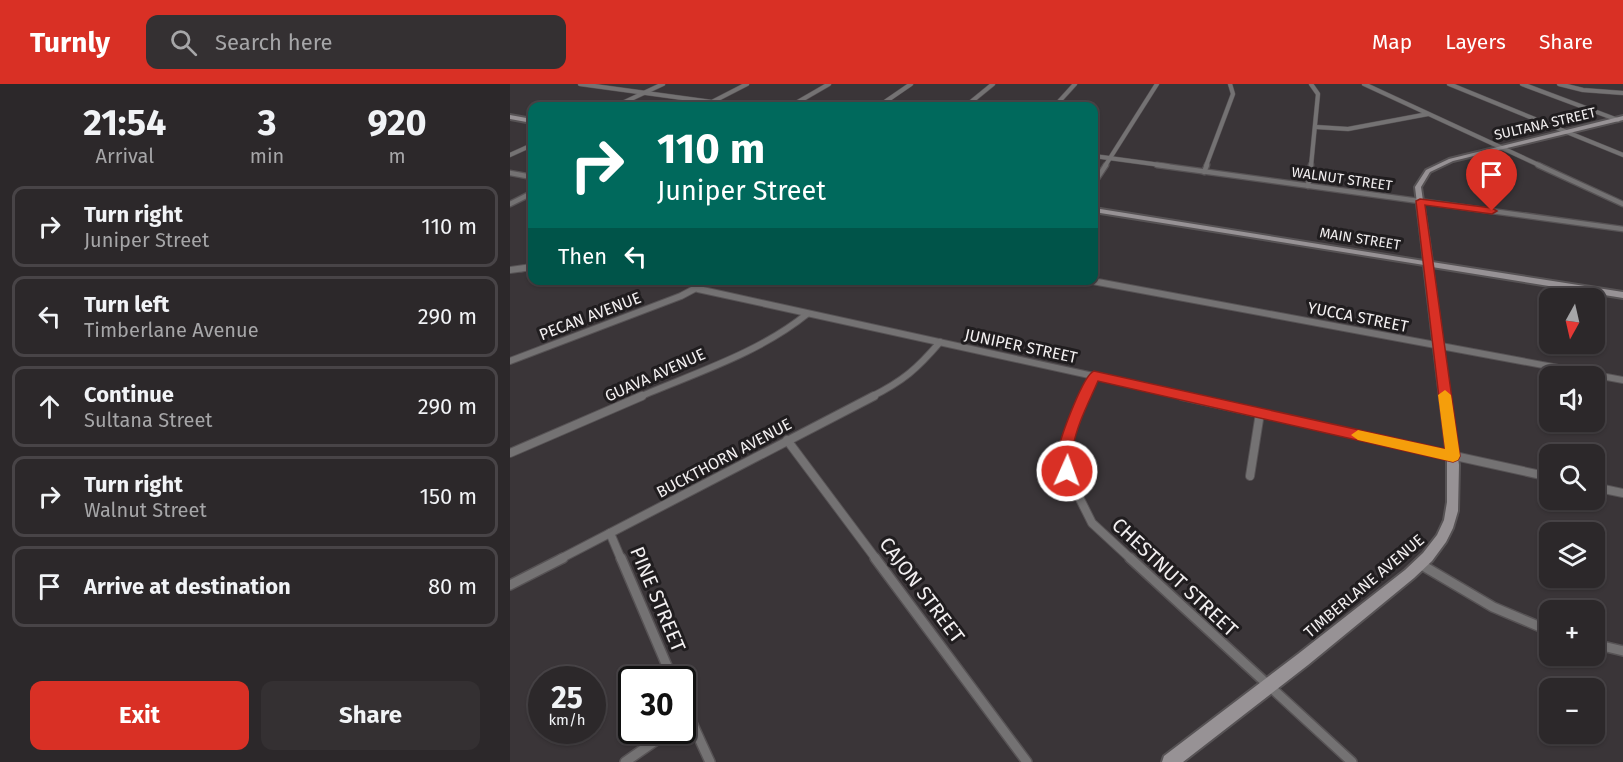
<!DOCTYPE html>
<html lang="en">
<head>
<meta charset="utf-8">
<style>
  :root { --surface:#2c282a; --page:#343032; --text:#f1f3f6; --muted:#a6a6a8; --line:#484447; --accent:#d93025 }
  body { margin:0; font-family:"Fira Sans",sans-serif; background:var(--page); color:var(--text); height:100vh; display:flex; flex-direction:column; font-size:22px; white-space:nowrap }
  * { box-sizing:border-box; margin:0 }
  p { font-size:20px; color:var(--muted) }
  .icon { flex:none; width:33px; height:33px; fill:none; stroke:currentColor; stroke-width:2; stroke-linecap:round; stroke-linejoin:round }
  .map { position:relative; flex:1; overflow:hidden }
  .sheet { display:flex; flex-direction:column; background:var(--surface); width:510px }
  .sheet>* { flex:none }
  .top-card { position:absolute; left:18px; top:18px; width:570px; height:183px; border-radius:12px; box-shadow:0 2px 4px #0004,0 0 0 2px var(--line); background:#00695c; color:#fff; overflow:hidden }
  .needle { width:39px; rotate:188deg }
  .buttons { position:absolute; left:1029px; top:204px; display:grid; gap:12px }
  .buttons a { display:grid; place-items:center; width:66px; height:66px; border-radius:12px; background:var(--surface); box-shadow:0 2px 4px #0004,0 0 0 2px var(--line); font-size:30px }
  .speed { position:absolute; left:18px; top:582px; display:flex; gap:12px; font-size:30px; font-weight:700; text-align:center }
  .speed>* { display:grid; place-content:center; width:78px; height:78px; border-radius:50%; background:var(--surface); box-shadow:0 2px 4px #0004,0 0 0 2px var(--line); line-height:1 }
  .speed small { font-size:15px; font-weight:400 }
  .speed .limit { border:3px solid #111; border-radius:9px; background:#fff; color:#111 }
  .pin { position:absolute; display:grid; place-items:center; width:51px; height:51px; color:#fff; margin:-62px -26px; border-radius:50% 50% 50% 0; rotate:-45deg; box-shadow:0 0 6px #0007 }
  .pin .icon { rotate:45deg }
  .me { position:absolute; width:66px; margin:-33px; rotate:2deg; stroke-linejoin:round; filter:drop-shadow(0 0 4px #0008) }
  .turn { display:flex; align-items:center; gap:21px; height:126px; padding:0 30px; font-size:27px }
  .turn .icon { width:78px; height:78px; stroke-width:2.5 }
  .turn b { display:block; font-size:42px; line-height:51px }
  .then { display:flex; align-items:center; height:57px; padding:0 30px; background:#0003; gap:12px; font-size:22px }
  .eta { display:flex; justify-content:space-evenly; align-items:center; height:102px; text-align:center }
  .eta b { font-size:36px; font-weight:700; line-height:42px }
  .button { display:flex; gap:12px; margin-top:auto; padding:12px 30px }
  .button a { flex:1; height:69px; border-radius:12px; background:var(--accent); color:#fff; font-size:24px; font-weight:700; line-height:69px; text-align:center }
  .button a+a { background:var(--page); color:var(--text) }
  ul { padding:0; list-style:none }
  li { display:flex; align-items:center; gap:18px; height:81px; margin:0 12px 9px; padding:0 18px; border:3px solid var(--line); border-radius:12px }
  li div { flex:1 }
  li b { display:block; font-size:22px }
  li em { font-style:normal }
  header { display:flex; align-items:center; gap:36px; box-sizing:border-box; height:84px; padding:0 30px; background:var(--accent); color:#fff }
  header strong { font-size:28px }
  nav { display:flex; gap:33px; margin-inline-start:auto; font-size:21px }
  .search { width:420px; height:54px; background:var(--page); display:flex; align-items:center; gap:15px; box-sizing:border-box; padding:0 21px; border-radius:12px; color:var(--muted); font-size:22px }
  main { display:flex; flex:1; min-height:0 }
  .map>svg:first-child { display:block }
  .lines { fill:none; stroke-linecap:round; stroke-linejoin:round }
  .street-far4-casing { stroke:#575355; stroke-width:5 }
  .street-far3-casing { stroke:#575355; stroke-width:7 }
  .street-far2-casing { stroke:#575355; stroke-width:8 }
  .street-far1-casing { stroke:#575355; stroke-width:10 }
  .street-casing { stroke:#575355; stroke-width:12 }
  .secondary-casing { stroke:#575355; stroke-width:4 }
  .street-far4 { stroke:#747273; stroke-width:4 }
  .street-far3 { stroke:#747273; stroke-width:4.5 }
  .street-far2 { stroke:#747273; stroke-width:6 }
  .street-far1 { stroke:#747273; stroke-width:8 }
  .street { stroke:#747273; stroke-width:9 }
  .secondary { fill:#979295; fill-rule:evenodd }
  .route { fill:#d93025; stroke:#8d1f18; stroke-width:1.5 }
  .slow { fill:#f59e0b }
  .labels { text-anchor:middle; dominant-baseline:central; stroke-width:6; stroke-linejoin:round; paint-order:stroke }
  .far-street-label { font-size:14px; fill:#f2eff0; stroke:#201d1f }
  .street-label { font-size:16px; fill:#f2eff0; stroke:#201d1f }
  .near-street-label { font-size:20px; fill:#f2eff0; stroke:#201d1f }
</style>
</head>
<body>
<header>
<strong>Turnly</strong>
<div class="search"><svg class="icon" aria-label="search" viewBox="0 0 24 24"><circle cx="10" cy="10" r="6"/><path d="M15 15l6 6"/></svg>Search here</div>
<nav><a>Map</a><a>Layers</a><a>Share</a></nav>
</header>
<main>
<section class="sheet">
<div class="eta">
<div><b>21:54</b><p>Arrival</p></div>
<div><b>3</b><p>min</p></div>
<div><b>920</b><p>m</p></div>
</div>
<ul>
<li><svg class="icon" aria-label="right" viewBox="0 0 24 24"><path d="M7 20v-9h11M14 6l5 5-5 5"/></svg><div><b>Turn right</b><p>Juniper Street</p></div><em>110 m</em></li>
<li><svg class="icon" aria-label="left" viewBox="0 0 24 24"><path d="M17 20v-9H6M10 6l-5 5 5 5"/></svg><div><b>Turn left</b><p>Timberlane Avenue</p></div><em>290 m</em></li>
<li><svg class="icon" aria-label="ahead" viewBox="0 0 24 24"><path d="M12 20V5M6 11l6-6 6 6"/></svg><div><b>Continue</b><p>Sultana Street</p></div><em>290 m</em></li>
<li><svg class="icon" aria-label="right" viewBox="0 0 24 24"><path d="M7 20v-9h11M14 6l5 5-5 5"/></svg><div><b>Turn right</b><p>Walnut Street</p></div><em>150 m</em></li>
<li><svg class="icon" aria-label="arrive" viewBox="0 0 24 24"><path d="M6 21V4h12l-3 4 3 4H6"/></svg><div><b>Arrive at destination</b></div><em>80 m</em></li>
</ul>
<div class="button"><a>Exit</a><a>Share</a></div>
</section>
<div class="map">
<svg width="1113" height="678" viewBox="0 0 1113 678">
  <rect width="100%" height="100%" fill="#3a3538"/>
  <g class="lines">
    <defs>
      <g id="street-far4">
        <path d="M70 0 231 22"/>
        <path d="M854 0 1031 82"/>
        <path d="M939 0 1113 71"/>
        <path d="M1012 0 1108 36"/>
        <path d="M1049 0 1073 6 1113 9"/>
        <path d="M202 18 237 0"/>
        <path d="M106 22 153 0"/>
        <path d="M281 22 319 0"/>
        <path d="M369 22 401 0"/>
        <path d="M456 22 483 0"/>
        <path d="M545 22 565 0"/>
        <path d="M806 43 838 45 918 30"/>
        <path d="M0 71 22 61"/>
        <path d="M584 72 658 82"/>
        <path d="M595 82 647 0"/>
        <path d="M696 82 723 10 720 0"/>
        <path d="M801 82 808 10 801 0"/>
      </g>
      <g id="street-far3">
        <path d="M647 81 1113 145"/>
        <path d="M1028 81 1113 120"/>
        <path d="M694 88 697 81"/>
        <path d="M0 89 22 93"/>
        <path d="M584 99 596 81"/>
        <path d="M798 102 801 81"/>
        <path d="M0 120 22 109"/>
        <path d="M11 185 22 183"/>
      </g>
      <g id="street-far2">
        <path d="M0 186 22 183"/>
        <path d="M577 196 1113 296"/>
        <path d="M188 205 679 313"/>
        <path d="M0 277 171 212 201 196"/>
        <path d="M129 313C185 289 249 269 297 230"/>
        <path d="M361 313C393 297 407 285 430 258"/>
        <path d="M574 313 584 292"/>
      </g>
      <g id="street-far1">
        <path d="M575 312 561 349 558 366 562 399 582 439 621 475"/>
        <path d="M672 312 1040 393"/>
        <path d="M277 356 366 475"/>
        <path d="M0 369 132 312"/>
        <path d="M740 392 750 329"/>
        <path d="M1084 403 1113 409"/>
        <path d="M100 449 111 475"/>
        <path d="M50 475 364 312"/>
      </g>
      <g id="street">
        <path d="M111 474 163 596"/>
        <path d="M365 474 517 678"/>
        <path d="M620 474 842 678"/>
        <path d="M910 480 983 523 1040 547"/>
        <path d="M0 501 53 474"/>
        <path d="M1084 560 1113 567"/>
        <path d="M172 617 200 678"/>
        <path d="M115 678 161 646"/>
      </g>
      <g id="secondary">
        <path d="M0 31 22 35V39L0 35Z"/>
        <path d="M1113 32V36L943 77 920 88 911 103 922 178 1113 208V214L922 183 949 381 948 427 943 444 936 458 922 477 904 494 798 581 673 678H652L654 672 788 570 895 486 913 469 927 451 934 436 937 418V372L914 181 584 128V124L914 177 905 103 916 86 939 75Z"/>
      </g>
    </defs>
    <use href="#street-far4" class="street-far4-casing"/>
    <use href="#street-far3" class="street-far3-casing"/>
    <use href="#street-far2" class="street-far2-casing"/>
    <use href="#street-far1" class="street-far1-casing"/>
    <use href="#street" class="street-casing"/>
    <use href="#secondary" class="secondary-casing"/>
    <use href="#street-far4" class="street-far4"/>
    <use href="#street-far3" class="street-far3"/>
    <use href="#street-far2" class="street-far2"/>
    <use href="#street-far1" class="street-far1"/>
    <use href="#street" class="street"/>
    <use href="#secondary" class="secondary"/>
  </g>
  <path class="route" d="M910 115 982 124 987 127 982 130 915 121 950 372 948 376 943 378 588 297C579 318 567 340 563 363 562 373 567 383 562 391H552C548 384 548 371 549 363 552 350 573 291 584 287L935 365 906 117Z"/>
  <path class="slow" d="M935 306 941 311 950 372 948 376 943 378 848 356 841 351 848 346 935 365 928 311Z"/>
  <g class="labels">
    <g class="far-street-label">
      <text transform="translate(1035 40) rotate(-13)">SULTANA STREET</text>
      <text transform="translate(832 95) rotate(8)">WALNUT STREET</text>
      <text transform="translate(850 155) rotate(9)">MAIN STREET</text>
    </g>
    <g class="street-label">
      <text transform="translate(80 232) rotate(-21)">PECAN AVENUE</text>
      <text transform="translate(848 233) rotate(11)">YUCCA STREET</text>
      <text transform="translate(511 262) rotate(12)">JUNIPER STREET</text>
      <text transform="translate(145 291) rotate(-24)">GUAVA AVENUE</text>
      <text transform="translate(214 374) rotate(-28)">BUCKTHORN AVENUE</text>
      <text transform="translate(854 502) rotate(-40)">TIMBERLANE AVENUE</text>
    </g>
    <g class="near-street-label">
      <text transform="translate(665 493) rotate(43)">CHESTNUT STREET</text>
      <text transform="translate(412 506) rotate(53)">CAJON STREET</text>
      <text transform="translate(148 515) rotate(67)">PINE STREET</text>
    </g>
  </g>
</svg>
<div class="buttons">
<a><svg class="needle" viewBox="-14 -14 28 28"><path d="M0-13l5 13h-10z" fill="#e53935"/><path d="M0 13l5-13h-10z" fill="#a6a6a8"/></svg></a>
<a><svg class="icon" aria-label="sound" viewBox="0 0 24 24"><path d="M4 9h4l5-4v14l-5-4H4zM17 9q2 3 0 6"/></svg></a>
<a><svg class="icon" aria-label="search" viewBox="0 0 24 24"><circle cx="10" cy="10" r="6"/><path d="M15 15l6 6"/></svg></a>
<a><svg class="icon" aria-label="layers" viewBox="0 0 24 24"><path d="M12 4l9 5-9 5-9-5zM3 14l9 5 9-5"/></svg></a>
<a>+</a>
<a>−</a>
</div>
<div class="speed"><div>25<small>km/h</small></div><div class="limit">30</div></div>
<div class="pin" style="left:982px;top:127px;background:#d93025"><svg class="icon" aria-label="arrive" viewBox="0 0 24 24"><path d="M6 21V4h12l-3 4 3 4H6"/></svg></div>
<svg class="me" style="left:557px;top:387px" viewBox="-20 -20 40 40"><circle r="17" fill="#d93025" stroke="#fff" stroke-width="3"/><path d="M0-11L8 9 0 5-8 9z" fill="#fff"/></svg>
<div class="top-card">
<div class="turn"><svg class="icon" aria-label="right" viewBox="0 0 24 24"><path d="M7 20v-9h11M14 6l5 5-5 5"/></svg><div><b>110 m</b>Juniper Street</div></div>
<div class="then">Then<svg class="icon" aria-label="left" viewBox="0 0 24 24"><path d="M17 20v-9H6M10 6l-5 5 5 5"/></svg></div>
</div>
</div>
</main>
</body>
</html>
